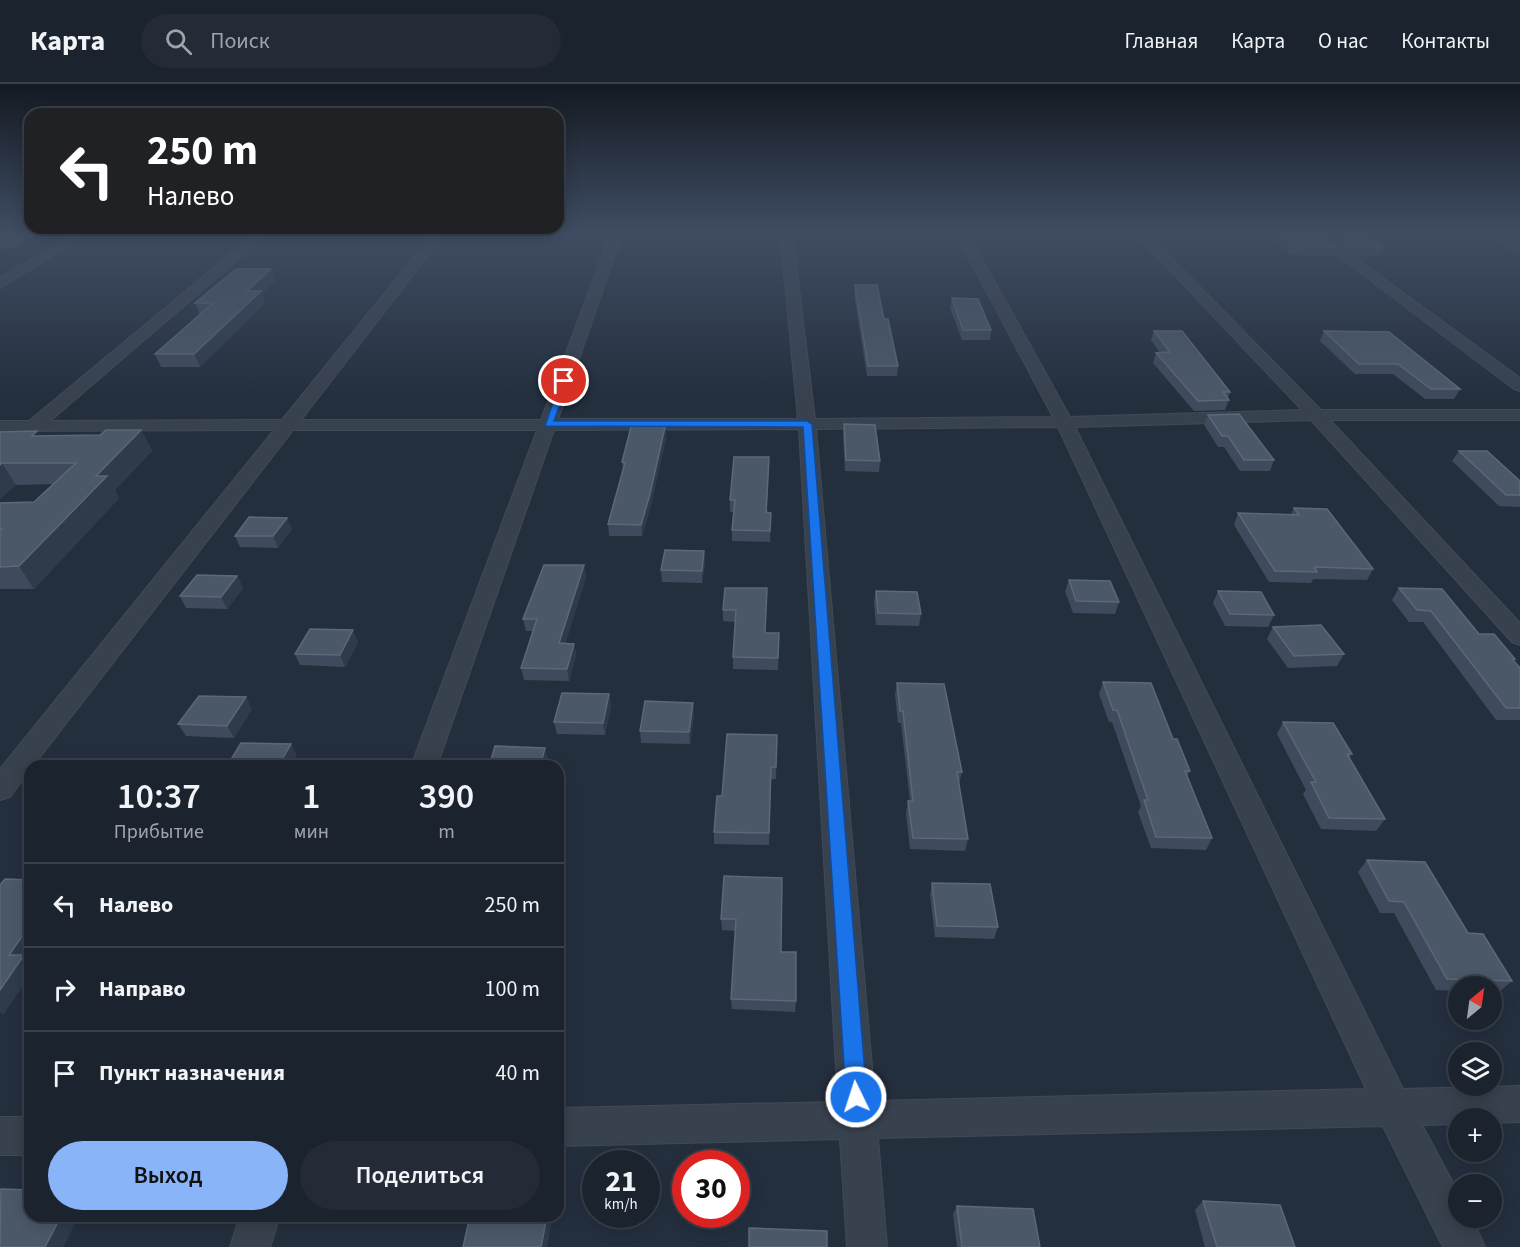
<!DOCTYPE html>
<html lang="ru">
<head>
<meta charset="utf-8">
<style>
  :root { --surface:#1b232e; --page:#242b36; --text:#f1f3f6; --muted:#a0a4aa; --line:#39404a; --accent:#8ab4f8 }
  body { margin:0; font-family:"Source Sans 3",sans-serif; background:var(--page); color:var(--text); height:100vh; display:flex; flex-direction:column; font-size:22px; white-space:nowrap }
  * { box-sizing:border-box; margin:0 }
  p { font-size:20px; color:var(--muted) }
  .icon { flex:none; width:33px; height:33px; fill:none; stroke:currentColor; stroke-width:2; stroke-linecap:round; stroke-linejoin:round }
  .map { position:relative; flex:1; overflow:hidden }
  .details { position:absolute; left:24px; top:676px; width:540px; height:462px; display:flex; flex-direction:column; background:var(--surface); border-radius:18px; box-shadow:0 3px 15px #0003,0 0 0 2px var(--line) }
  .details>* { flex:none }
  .guide { position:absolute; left:24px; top:24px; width:540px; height:126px; border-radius:18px; box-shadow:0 3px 15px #0003,0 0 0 2px var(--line); background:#202124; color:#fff; overflow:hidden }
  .needle { width:39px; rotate:29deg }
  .controls { position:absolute; left:1448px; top:892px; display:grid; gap:12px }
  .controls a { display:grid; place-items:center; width:54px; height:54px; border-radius:50%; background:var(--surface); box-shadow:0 3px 15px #0003,0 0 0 2px var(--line); font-size:30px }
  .speed { position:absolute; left:582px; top:1066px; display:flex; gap:12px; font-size:30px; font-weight:700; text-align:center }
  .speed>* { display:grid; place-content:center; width:78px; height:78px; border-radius:50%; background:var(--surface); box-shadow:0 3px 15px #0003,0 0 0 2px var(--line); line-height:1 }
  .speed small { font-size:15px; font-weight:400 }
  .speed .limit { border:9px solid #d22; background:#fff; color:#111 }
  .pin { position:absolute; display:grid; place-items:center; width:51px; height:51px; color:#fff; margin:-26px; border:3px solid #fff; border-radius:50%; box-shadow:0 2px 6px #0007 }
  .me { position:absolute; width:66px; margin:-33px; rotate:356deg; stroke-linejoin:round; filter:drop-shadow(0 0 4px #0008) }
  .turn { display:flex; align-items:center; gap:21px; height:126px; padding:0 24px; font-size:27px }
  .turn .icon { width:78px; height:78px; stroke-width:2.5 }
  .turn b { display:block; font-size:42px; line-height:51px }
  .eta { display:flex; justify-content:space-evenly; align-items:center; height:102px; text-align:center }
  .eta b { font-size:36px; font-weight:600; line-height:42px }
  .primary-button { display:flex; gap:12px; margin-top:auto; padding:12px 24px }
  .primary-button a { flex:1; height:69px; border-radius:36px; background:var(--accent); color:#111; font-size:24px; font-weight:600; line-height:69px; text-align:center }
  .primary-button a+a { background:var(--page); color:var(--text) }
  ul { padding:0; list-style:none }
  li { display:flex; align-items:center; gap:18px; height:84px; padding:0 24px; border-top:2px solid var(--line) }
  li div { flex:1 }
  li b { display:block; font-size:22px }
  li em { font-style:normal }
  header { display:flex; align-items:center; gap:36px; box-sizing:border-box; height:84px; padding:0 30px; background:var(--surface); border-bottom:2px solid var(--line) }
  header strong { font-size:28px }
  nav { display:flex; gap:33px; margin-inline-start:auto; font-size:21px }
  .search { width:420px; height:54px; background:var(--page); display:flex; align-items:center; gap:15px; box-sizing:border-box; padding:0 21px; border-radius:33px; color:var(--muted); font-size:22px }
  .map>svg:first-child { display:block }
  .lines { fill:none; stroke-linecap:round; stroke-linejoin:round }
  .minor-casing { stroke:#414a57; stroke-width:2 }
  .minor { fill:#38414e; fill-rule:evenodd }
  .wall { fill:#3f4b5c }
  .shaded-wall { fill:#2f3b4b }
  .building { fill:#4b5868; stroke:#5c6777; stroke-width:1.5 }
  .route { fill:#1a73e8; stroke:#114b97; stroke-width:1.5 }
</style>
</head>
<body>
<header>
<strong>Карта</strong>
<div class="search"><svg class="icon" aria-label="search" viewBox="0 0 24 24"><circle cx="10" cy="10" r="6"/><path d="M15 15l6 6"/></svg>Поиск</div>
<nav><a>Главная</a><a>Карта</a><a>О нас</a><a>Контакты</a></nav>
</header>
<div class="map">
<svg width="1520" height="1163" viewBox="0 0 1520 1163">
  <rect width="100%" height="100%" fill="#242f3e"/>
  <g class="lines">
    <defs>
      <g id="minor">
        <path d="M77 148H91L0 204V194Z"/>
        <path d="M257 148H270L50 337 282 336 434 148H446L301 336H541L611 148H623L558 335H798L780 148H792L815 335 1053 333 955 148H967L1070 333 1302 326 1134 148H1146L1321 326H1520V336H1330L1520 539V561L1512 558 1311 336 1075 343 1403 1005 1520 1002V1038L1491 1039V1035H1458V1040L1422 1041 1458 1108V1134H1472L1485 1163H1443L1383 1042 878 1054 887 1163H847L840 1055 558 1062V1024L838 1018 799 345 554 346 437 682H411L537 346H293L33 682H30V686L10 713 0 716V685L274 346 0 347V337H29ZM1058 343 1366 1005 875 1017 816 345Z"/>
        <path d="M1307 148H1320L1520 294V307L1514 305Z"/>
        <path d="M1483 148H1497L1520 160V169Z"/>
        <rect x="0" y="1033" width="30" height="38"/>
        <path d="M240 1132H280L270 1163H230Z"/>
      </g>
    </defs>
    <use href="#minor" class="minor-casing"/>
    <use href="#minor" class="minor"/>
  </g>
  <g class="wall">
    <path d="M0 148H48L17 164H4L0 166Z"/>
    <path d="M1264 148H1318L1338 163 1334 172 1292 171Z"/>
    <path d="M1323 148H1361L1383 163 1379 172H1356Z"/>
    <path d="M275 197 262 209 265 219 200 283H161L155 270 200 231 195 219Z"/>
    <path d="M855 201 884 235 898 282 897 292H867L854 210Z"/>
    <path d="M952 214 991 246 990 256H962L950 224Z"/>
    <path d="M1154 247 1230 308 1228 314 1229 316 1225 326 1194 327 1153 279 1156 269H1160L1151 256Z"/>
    <path d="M1324 247 1460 305 1454 315H1425L1393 290H1355L1320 257Z"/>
    <path d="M1208 331 1274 376 1270 387H1240L1224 363H1218L1204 341Z"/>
    <path d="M663 340V343H665L666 354 651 421 642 452H609L608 440 623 386 622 378Z"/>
    <path d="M844 340 880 377 879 388 845 387 843 351Z"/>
    <path d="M141 346 152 367 115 406 119 414 34 505H0V419L34 418 53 400 16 401 0 415V348L39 352 100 351Z"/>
    <path d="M1459 367 1520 397V423L1499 422 1452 377Z"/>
    <path d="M769 384 767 428 771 429 770 458 732 457V446L733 428H730V416Z"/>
    <path d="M1294 424 1373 485 1367 496 1313 495 1311 499 1269 498 1234 441 1238 429 1291 430Z"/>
    <path d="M292 445 278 464 240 463 235 452Z"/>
    <path d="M704 467 705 479 702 499 662 498 661 486Z"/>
    <path d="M584 481 586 493 565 559 574 560 576 571 569 597 524 596 521 584 533 547H526L523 535Z"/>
    <path d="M237 492 243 504 227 525 186 524 180 512Z"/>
    <path d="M1069 496 1119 518 1115 530 1073 529 1065 507Z"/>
    <path d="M725 504 765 549H779L778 586 733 585V573L735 538 723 537V526Z"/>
    <path d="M1399 504 1479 550 1515 575 1514 577 1520 584V636H1496L1423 538H1409L1392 516Z"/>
    <path d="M876 507 921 530 919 542 876 541 874 518Z"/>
    <path d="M1218 507 1274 531 1268 543 1225 542 1213 519Z"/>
    <path d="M1273 543 1344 570 1337 582 1288 584 1267 555Z"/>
    <path d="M358 558 345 583 300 581 295 570Z"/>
    <path d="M1103 598 1173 655 1190 687 1187 692 1212 754 1206 766 1151 764 1138 728 1141 722 1112 638H1109L1099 610Z"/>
    <path d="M897 599 962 688 959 700 968 755 965 767 910 765 906 729 908 717H910L901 639H898L895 611Z"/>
    <path d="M609 610 611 622 605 651 557 650 554 638Z"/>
    <path d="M252 625 234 654 186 652 178 640Z"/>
    <path d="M694 630 690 660 641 659 640 647Z"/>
    <path d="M1283 638 1352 670 1349 674 1385 735 1376 747 1321 745 1303 710 1306 706 1277 650Z"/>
    <path d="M777 651 776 695H771L769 761 714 760V748L722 712Z"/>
    <path d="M1367 776 1468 849 1512 897 1499 908H1491V903H1458V907L1436 906 1394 829H1380L1358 788Z"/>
    <path d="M724 792 796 917 795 928 732 925 731 915 735 847 722 846 721 835Z"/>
    <path d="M932 799 998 843 994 855 935 853 930 810Z"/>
    <path d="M1203 1117 1295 1163H1205L1195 1126Z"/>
    <path d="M957 1122 1040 1163H957L953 1130Z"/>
  </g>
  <g class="shaded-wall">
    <path d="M38 148H48L17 164 15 160Z"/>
    <path d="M2 160 4 164 0 166V161Z"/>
    <path d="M271 185 275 197 262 209 265 219 200 283 194 270 247 207Z"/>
    <path d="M663 340 664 349 665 343 666 354 651 421 642 452 641 441Z"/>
    <path d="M141 346 152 367 115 406 119 414 34 505 19 482 96 392Z"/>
    <path d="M2 379 16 401 0 415V381Z"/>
    <path d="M287 434 292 445 278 464 273 452Z"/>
    <path d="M704 467 705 479 702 499V487Z"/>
    <path d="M584 481 586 493 562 571 559 559Z"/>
    <path d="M237 492 243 504 227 525 221 513Z"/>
    <path d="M353 546 358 558 345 583 340 571Z"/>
    <path d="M574 560 576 571 569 597 567 585Z"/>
    <path d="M609 610 611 622 605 651 603 639Z"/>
    <path d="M246 613 252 625 234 654 227 642Z"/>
    <path d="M693 619 694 630 690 660 689 648Z"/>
    <path d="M291 660 297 672 291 682H278Z"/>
    <path d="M545 664 548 676 546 682H540Z"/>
    <path d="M30 841V869L27 874 30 876V892L3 931 0 928V906L9 871Z"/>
    <path d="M61 1132H79L63 1163H45Z"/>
    <path d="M547 1132H549L552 1137 547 1163H541Z"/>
  </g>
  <g class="building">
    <path d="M0 148H38L15 160H2L0 161Z"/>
    <path d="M1277 148H1318L1338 163H1295Z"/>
    <path d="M1338 148H1361L1383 163H1360Z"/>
    <path d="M236 185H271L247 207H261L194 270H155L213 219H195Z"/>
    <path d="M855 201H877L884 235H888L898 282H868Z"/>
    <path d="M952 214 978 215 991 246H963Z"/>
    <path d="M1154 247H1182L1230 308H1223L1229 316 1198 317 1156 269 1170 268Z"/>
    <path d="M1324 247 1389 248 1460 305H1431L1398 280H1359Z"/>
    <path d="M1239 330 1274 376H1244L1228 352H1222L1208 331Z"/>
    <path d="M632 339 663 340 662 343H665L650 410 641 441 608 440 625 379 622 378Z"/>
    <path d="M844 340 875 341 880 377 846 376Z"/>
    <path d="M106 346H141L96 392H107L19 482 0 483V447L2 445H0V419L34 418 76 379H2L0 381V348L37 347 32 352 100 351Z"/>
    <path d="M1459 367H1487L1520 397V411H1506Z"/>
    <path d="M734 373H769L766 428 771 429 770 447 732 446 735 416H730Z"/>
    <path d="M1294 424 1327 425 1373 485 1314 483 1317 488 1275 487 1238 429 1299 431Z"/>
    <path d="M249 433 287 434 273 452H235Z"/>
    <path d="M665 466 704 467 702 487 661 486Z"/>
    <path d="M544 481H584L559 559 574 560 567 585 521 584 537 535H523Z"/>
    <path d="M197 491 237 492 221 513 180 512Z"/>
    <path d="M1069 496 1110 497 1119 518 1076 517Z"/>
    <path d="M725 504H767L765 549H779L778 574 733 573 736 526H723Z"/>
    <path d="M1399 504 1442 505 1479 550H1494L1515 575H1512L1520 584V624H1506L1431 527 1417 526Z"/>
    <path d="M876 507 917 508 921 530 878 529Z"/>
    <path d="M1218 507 1261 508 1274 531 1230 530Z"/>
    <path d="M1321 541 1344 570 1294 572 1273 543Z"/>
    <path d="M310 545 353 546 340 571 295 570Z"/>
    <path d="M1103 598 1151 599 1173 655H1177L1190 687H1185L1212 754 1156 753 1144 716H1148L1117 626H1113Z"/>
    <path d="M897 599 944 600 962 688H957L968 755 913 754 908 717H913L903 627H900Z"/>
    <path d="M562 609 609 610 603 639 554 638Z"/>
    <path d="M199 612 246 613 227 642 178 640Z"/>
    <path d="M645 617 693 619 689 648 640 647Z"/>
    <path d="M1283 638 1333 639 1352 670H1347L1385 735 1329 734 1311 698H1316Z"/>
    <path d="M727 650 777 651 776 683H771L769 749 714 748 717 712H722Z"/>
    <path d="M241 659 291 660 278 682H227Z"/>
    <path d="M495 662 545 664 540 682H489Z"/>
    <path d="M1367 776 1425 778 1468 849 1483 850 1512 897 1447 895 1404 818 1389 817Z"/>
    <path d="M724 792 782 794 781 868H796V917L731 915 736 835H721Z"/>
    <path d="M5 795 30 796V841L9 871H24L0 906V801Z"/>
    <path d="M932 799 990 800 998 843 937 842Z"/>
    <path d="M1 1105 30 1106V1132H61L45 1163H0Z"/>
    <path d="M1203 1117 1280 1121 1295 1163H1217Z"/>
    <path d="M957 1122 1033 1125 1040 1163H962Z"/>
    <path d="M470 1132H547L541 1163H463Z"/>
    <path d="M749 1144 827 1147V1163H749Z"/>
  </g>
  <linearGradient id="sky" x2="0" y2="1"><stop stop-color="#141a22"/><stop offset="0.48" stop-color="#3f4d63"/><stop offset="1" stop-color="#3f4d63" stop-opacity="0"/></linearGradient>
  <rect width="1520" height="311" fill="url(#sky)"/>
  <path class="route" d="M561 295 568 297 554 337H807L812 340 867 1013 864 1020 856 1023 849 1020 846 1013 803 343 545 342Z"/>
</svg>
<div class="controls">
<a><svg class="needle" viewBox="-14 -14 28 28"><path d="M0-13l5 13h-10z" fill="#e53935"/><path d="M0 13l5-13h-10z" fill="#a0a4aa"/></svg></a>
<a><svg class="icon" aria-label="layers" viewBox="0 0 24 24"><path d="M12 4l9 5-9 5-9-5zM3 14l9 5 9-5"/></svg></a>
<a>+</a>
<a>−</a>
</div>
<div class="speed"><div>21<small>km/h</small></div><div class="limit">30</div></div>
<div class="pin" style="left:564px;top:297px;background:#d93025"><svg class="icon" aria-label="arrive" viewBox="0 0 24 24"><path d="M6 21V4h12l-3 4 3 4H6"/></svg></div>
<svg class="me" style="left:856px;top:1013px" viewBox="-20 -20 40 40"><circle r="17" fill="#1a73e8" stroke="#fff" stroke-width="3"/><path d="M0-11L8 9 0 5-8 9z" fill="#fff"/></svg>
<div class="guide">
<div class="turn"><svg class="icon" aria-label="left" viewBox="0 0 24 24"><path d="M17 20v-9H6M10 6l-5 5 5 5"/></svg><div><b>250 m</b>Налево</div></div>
</div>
<section class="details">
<div class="eta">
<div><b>10:37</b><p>Прибытие</p></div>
<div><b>1</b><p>мин</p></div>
<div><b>390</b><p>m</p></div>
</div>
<ul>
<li><svg class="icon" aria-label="left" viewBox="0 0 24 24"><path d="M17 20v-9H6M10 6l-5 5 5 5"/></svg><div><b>Налево</b></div><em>250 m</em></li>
<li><svg class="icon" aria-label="right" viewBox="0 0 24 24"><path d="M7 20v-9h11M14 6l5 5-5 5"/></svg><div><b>Направо</b></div><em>100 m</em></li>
<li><svg class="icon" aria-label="arrive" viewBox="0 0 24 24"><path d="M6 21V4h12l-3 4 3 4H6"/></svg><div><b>Пункт назначения</b></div><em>40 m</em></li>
</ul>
<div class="primary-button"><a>Выход</a><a>Поделиться</a></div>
</section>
</div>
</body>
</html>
